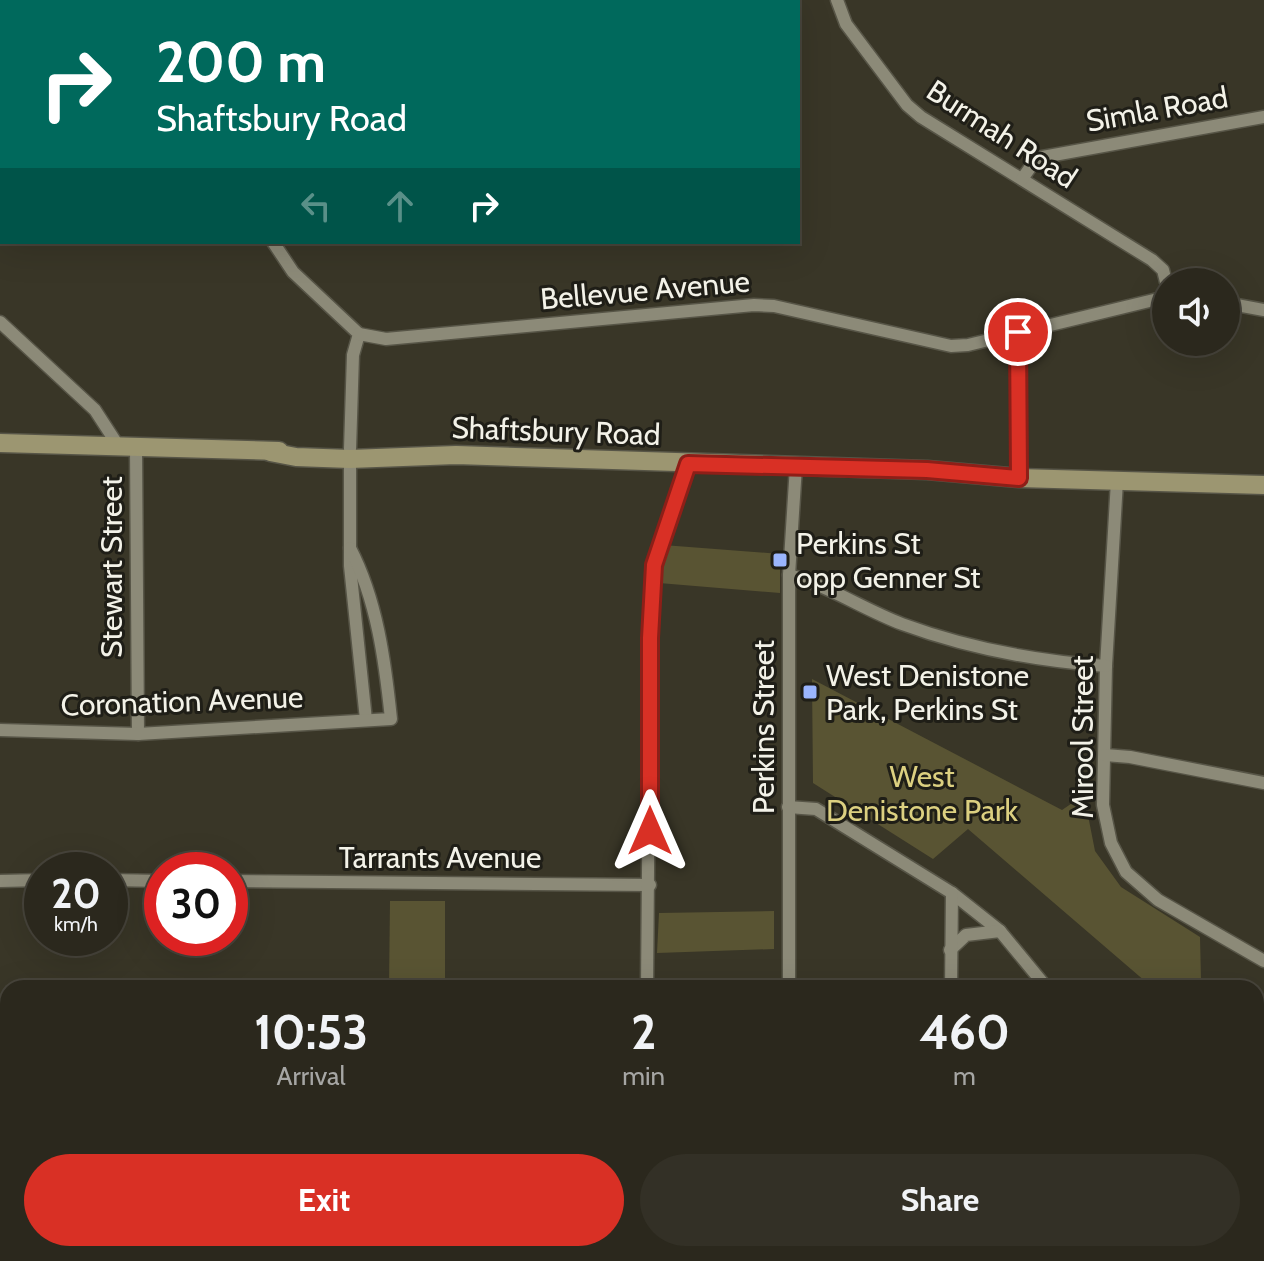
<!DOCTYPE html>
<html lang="en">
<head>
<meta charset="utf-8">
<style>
  :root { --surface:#2b281d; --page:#333026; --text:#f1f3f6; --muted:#a6a6a4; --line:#47443b; --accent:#d93025 }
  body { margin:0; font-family:Cabin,sans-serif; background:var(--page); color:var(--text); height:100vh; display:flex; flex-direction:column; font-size:30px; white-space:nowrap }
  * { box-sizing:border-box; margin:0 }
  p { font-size:26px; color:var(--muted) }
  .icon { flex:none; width:44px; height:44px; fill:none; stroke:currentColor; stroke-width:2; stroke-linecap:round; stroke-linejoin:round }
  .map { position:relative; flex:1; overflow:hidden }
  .sheet { position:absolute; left:0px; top:980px; width:1264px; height:282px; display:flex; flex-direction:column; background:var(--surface); border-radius:24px 24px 0 0; box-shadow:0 8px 32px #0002,0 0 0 2px var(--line) }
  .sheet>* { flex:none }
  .hud { position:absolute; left:0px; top:0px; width:800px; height:244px; box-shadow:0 8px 32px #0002,0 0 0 2px var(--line); background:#00695c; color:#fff; overflow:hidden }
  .controls { position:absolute; left:1152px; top:268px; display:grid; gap:16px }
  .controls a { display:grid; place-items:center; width:88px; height:88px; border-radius:50%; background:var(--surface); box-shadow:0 8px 32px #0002,0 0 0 2px var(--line); font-size:40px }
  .speed { position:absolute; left:24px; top:852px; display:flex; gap:16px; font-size:40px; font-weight:700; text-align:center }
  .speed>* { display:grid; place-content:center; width:104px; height:104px; border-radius:50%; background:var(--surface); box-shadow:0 8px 32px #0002,0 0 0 2px var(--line); line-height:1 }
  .speed small { font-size:20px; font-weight:400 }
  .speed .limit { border:12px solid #d22; background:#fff; color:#111 }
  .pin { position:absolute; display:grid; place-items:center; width:68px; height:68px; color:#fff; margin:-34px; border:4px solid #fff; border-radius:50%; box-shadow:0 2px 8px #0007 }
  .me { position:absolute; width:88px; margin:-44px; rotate:0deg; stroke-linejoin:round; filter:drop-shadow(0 0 6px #0008) }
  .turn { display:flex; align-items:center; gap:28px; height:168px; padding:0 24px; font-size:36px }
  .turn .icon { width:104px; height:104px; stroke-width:2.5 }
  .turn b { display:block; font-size:56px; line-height:68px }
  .lanes { display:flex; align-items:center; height:76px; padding:0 24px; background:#0003; justify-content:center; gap:40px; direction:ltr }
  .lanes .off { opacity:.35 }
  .eta { display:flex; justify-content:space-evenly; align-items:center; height:136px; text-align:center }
  .eta b { font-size:48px; font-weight:700; line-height:56px }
  .primary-button { display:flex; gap:16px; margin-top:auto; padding:16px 24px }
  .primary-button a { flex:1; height:92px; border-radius:48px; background:var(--accent); color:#fff; font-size:32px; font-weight:700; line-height:92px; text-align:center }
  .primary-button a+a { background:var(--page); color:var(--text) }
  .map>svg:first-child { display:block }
  .green { fill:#595433 }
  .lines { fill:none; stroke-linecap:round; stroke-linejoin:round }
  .street-casing { stroke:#575547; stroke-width:15 }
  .secondary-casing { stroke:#575547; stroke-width:21 }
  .street { stroke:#8c8a78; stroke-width:12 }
  .secondary { stroke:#9c9671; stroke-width:18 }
  .route-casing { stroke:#8d1f18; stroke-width:20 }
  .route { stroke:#d93025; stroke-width:14 }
  .poi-dot { fill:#9ab5fd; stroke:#1f1e17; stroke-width:3 }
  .labels { text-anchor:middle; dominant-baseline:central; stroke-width:6; stroke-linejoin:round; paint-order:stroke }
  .street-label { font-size:30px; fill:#f3f2e8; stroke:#1f1e17 }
  .poi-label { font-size:30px; fill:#f3f2e8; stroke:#1f1e17; text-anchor:start }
  .park-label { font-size:30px; fill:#dcd080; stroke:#1f1e17 }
</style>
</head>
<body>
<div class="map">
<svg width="1264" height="1261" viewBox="0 0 1264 1261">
  <rect width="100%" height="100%" fill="#393627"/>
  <g class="green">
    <path d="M663 545 780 554V593L659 583Z"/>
    <path d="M812 679 1062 810 1084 795 1095 851 1121 887 1200 937 1201 980 1205 988H1153L968 829 933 859 813 783Z"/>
    <path d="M390 901H445V988H389Z"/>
    <path d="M774 911V949L657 953 659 913Z"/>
    <path d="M1256 1053 1264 1055V1151L1256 1150Z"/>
    <path d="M506 1254H573L583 1261H517Z"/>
  </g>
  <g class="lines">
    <defs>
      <g id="street">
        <path d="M365 0 369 2"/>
        <path d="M404 0 406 2"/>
        <path d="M837 0 846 24 907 105 921 117 1152 260 1163 270 1166 282"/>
        <path d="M686 2 689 0"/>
        <path d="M0 35H2"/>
        <path d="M1022 179 1037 158 1264 117"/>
        <path d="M273 242 293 272 359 334 353 355 350 449"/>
        <path d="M1226 303 1264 310"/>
        <path d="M0 322 95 410 119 447"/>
        <path d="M1018 332 1019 478"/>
        <path d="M359 334 386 339 754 305 774 306 951 346 968 345 1166 297"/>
        <path d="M136 448 138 734"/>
        <path d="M350 459V566L366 720"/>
        <path d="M1117 481 1106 666 1103 805 1111 843 1126 872 1158 900 1264 961"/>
        <path d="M789 575C829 586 863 609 902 624 967 648 1037 661 1106 666"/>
        <path d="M0 730 138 734 391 719C385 661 377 600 350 548"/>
        <path d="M1105 755 1130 757 1264 783"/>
        <path d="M788 807 816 809 952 893 1000 931 1047 988"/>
        <path d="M110 880 162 881"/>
        <path d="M0 881 42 880"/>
        <path d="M230 881 650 885"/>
        <path d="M950 950 966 935 1000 931"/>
        <path d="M647 988 650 638 654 565 688 464"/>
        <path d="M789 988V575L796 466"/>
        <path d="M951 988 952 893"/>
        <path d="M0 1179H8"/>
        <path d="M275 1254 280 1261"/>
        <path d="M706 1254 714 1261"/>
        <path d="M1254 1254 1264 1255"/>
        <path d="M644 1261 650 1254"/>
        <path d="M787 1261V1254"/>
        <path d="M951 1261V1254"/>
      </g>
      <g id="secondary">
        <path d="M0 443 279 451"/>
        <path d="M270 452 296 457 350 459 456 455 927 470 1019 478 1264 485"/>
      </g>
    </defs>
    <use href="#street" class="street-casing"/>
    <use href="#secondary" class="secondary-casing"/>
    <use href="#street" class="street"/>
    <use href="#secondary" class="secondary"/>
  </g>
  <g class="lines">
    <defs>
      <path id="route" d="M650 831V638L654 565 688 464 927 470 1019 478 1018 332"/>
    </defs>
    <use href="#route" class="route-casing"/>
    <use href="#route" class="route"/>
  </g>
  <g class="poi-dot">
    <rect x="772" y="552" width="16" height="16" rx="4"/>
    <rect x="802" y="684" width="16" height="16" rx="4"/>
  </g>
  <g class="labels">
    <g class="street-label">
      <text transform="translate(1157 109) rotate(-10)">Simla Road</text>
      <text transform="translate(1002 134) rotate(33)">Burmah Road</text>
      <text transform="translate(645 290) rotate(-5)">Bellevue Avenue</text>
      <text transform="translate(556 431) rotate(2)">Shaftsbury Road</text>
      <text transform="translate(111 567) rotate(-90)">Stewart Street</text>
      <text transform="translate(182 701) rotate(-2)">Coronation Avenue</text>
      <text transform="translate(763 727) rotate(-90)">Perkins Street</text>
      <text transform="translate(1082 737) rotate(-90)">Mirool Street</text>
      <text x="440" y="857">Tarrants Avenue</text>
    </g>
    <g class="poi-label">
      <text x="796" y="543">Perkins St<tspan x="796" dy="34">opp Genner St</tspan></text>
      <text x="826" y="675">West Denistone<tspan x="826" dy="34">Park, Perkins St</tspan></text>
    </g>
    <g class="park-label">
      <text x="922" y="776">West<tspan x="922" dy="34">Denistone Park</tspan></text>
    </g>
  </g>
</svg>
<div class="controls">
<a><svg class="icon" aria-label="sound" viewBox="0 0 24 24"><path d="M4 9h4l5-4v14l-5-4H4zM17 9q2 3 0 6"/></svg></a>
</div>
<div class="speed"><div>20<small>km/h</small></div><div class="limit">30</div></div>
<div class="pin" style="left:1018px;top:332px;background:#d93025"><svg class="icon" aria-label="arrive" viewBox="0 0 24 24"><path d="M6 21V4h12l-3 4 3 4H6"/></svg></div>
<svg class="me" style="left:650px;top:831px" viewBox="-20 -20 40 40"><path d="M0-17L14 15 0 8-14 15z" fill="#d93025" stroke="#fff" stroke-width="4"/></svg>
<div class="hud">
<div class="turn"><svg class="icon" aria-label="right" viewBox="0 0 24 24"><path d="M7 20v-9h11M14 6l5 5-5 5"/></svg><div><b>200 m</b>Shaftsbury Road</div></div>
<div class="lanes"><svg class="icon off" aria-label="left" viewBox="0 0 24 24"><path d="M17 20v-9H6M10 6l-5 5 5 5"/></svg><svg class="icon off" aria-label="ahead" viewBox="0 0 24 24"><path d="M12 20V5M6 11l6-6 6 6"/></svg><svg class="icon" aria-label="right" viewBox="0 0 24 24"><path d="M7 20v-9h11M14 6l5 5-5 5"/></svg></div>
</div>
<section class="sheet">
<div class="eta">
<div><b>10:53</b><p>Arrival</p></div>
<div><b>2</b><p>min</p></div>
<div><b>460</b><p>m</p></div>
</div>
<div class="primary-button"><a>Exit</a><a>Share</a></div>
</section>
</div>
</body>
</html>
